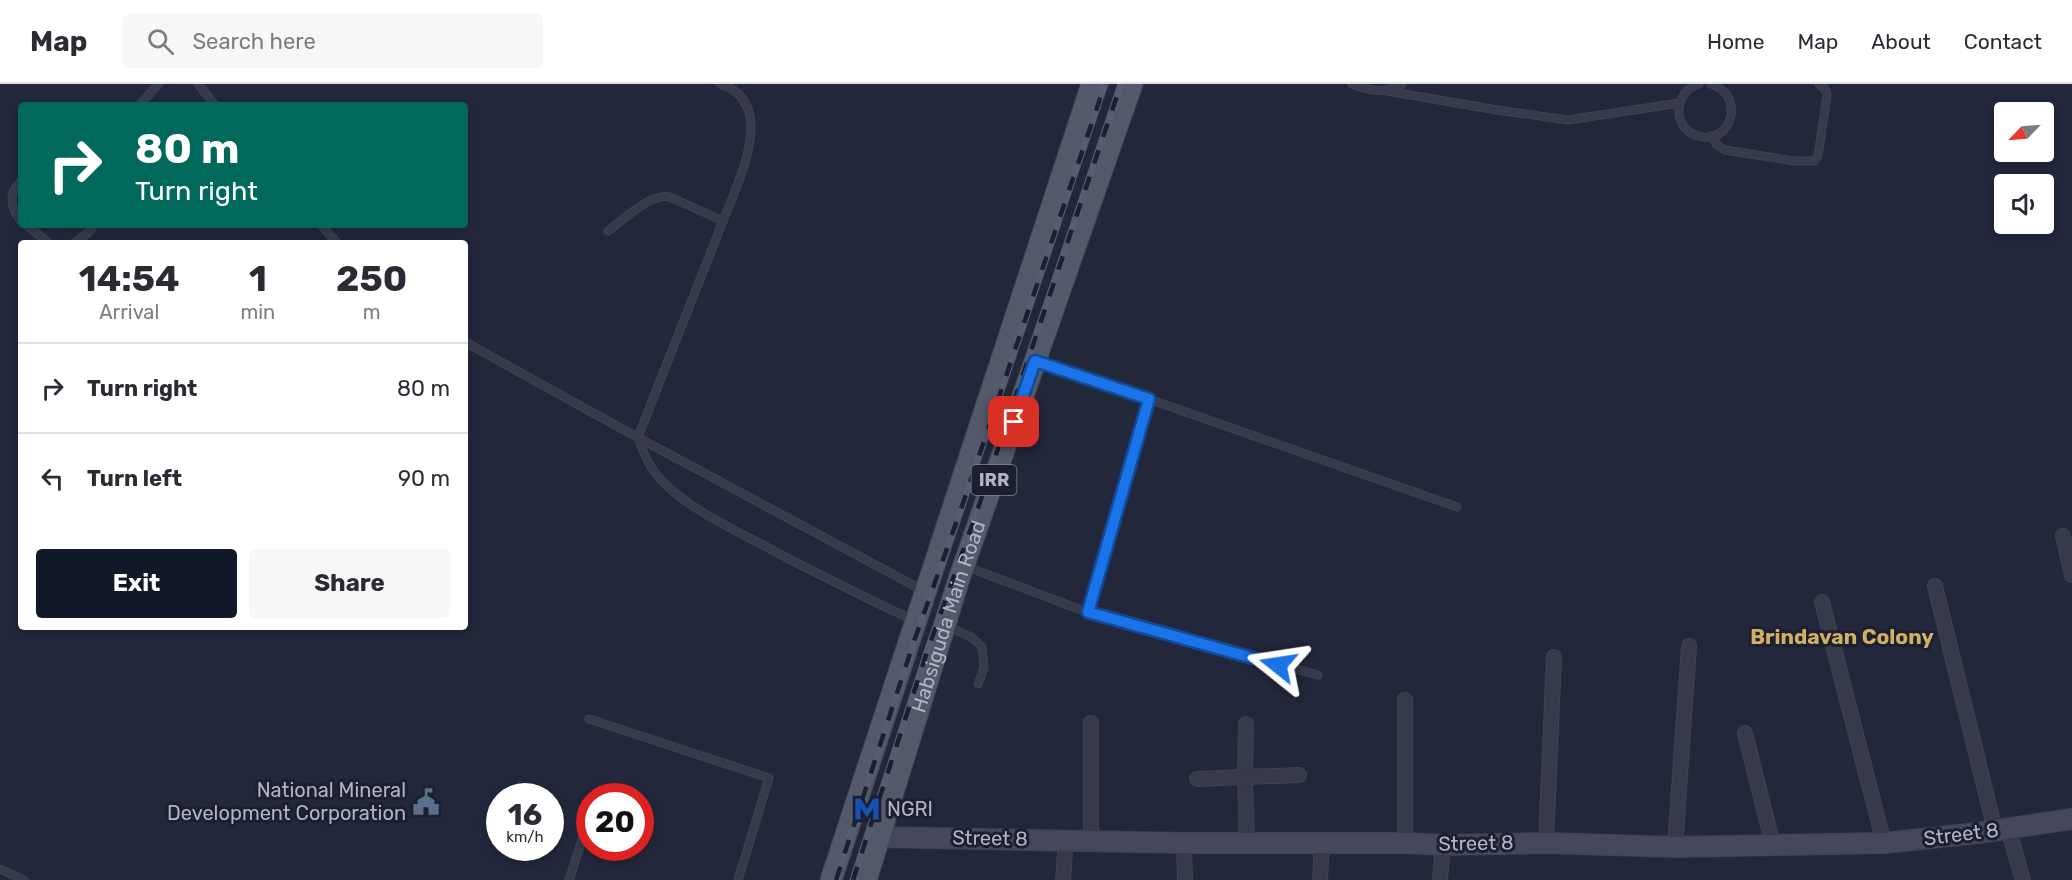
<!DOCTYPE html>
<html lang="en">
<head>
<meta charset="utf-8">
<style>
  :root { --surface:#fff; --page:#f7f7f7; --text:#2b2b33; --muted:#7c7c81; --line:#e1e1e2; --accent:#111827 }
  body { margin:0; font-family:Rubik,sans-serif; background:var(--page); color:var(--text); height:100vh; display:flex; flex-direction:column; font-size:22px; white-space:nowrap }
  * { box-sizing:border-box; margin:0 }
  p { font-size:20px; color:var(--muted) }
  .icon { flex:none; width:33px; height:33px; fill:none; stroke:currentColor; stroke-width:2; stroke-linecap:round; stroke-linejoin:round }
  .map { position:relative; flex:1; overflow:hidden }
  .drawer { position:absolute; left:18px; top:156px; width:450px; height:390px; display:flex; flex-direction:column; background:var(--surface); border-radius:6px; box-shadow:0 3px 9px #0003 }
  .drawer>* { flex:none }
  .top-card { position:absolute; left:18px; top:18px; width:450px; height:126px; border-radius:6px; box-shadow:0 3px 9px #0003; background:#00695c; color:#fff; overflow:hidden }
  .needle { width:39px; rotate:245deg }
  .buttons { position:absolute; left:1994px; top:18px; display:grid; gap:12px }
  .buttons a { display:grid; place-items:center; width:60px; height:60px; border-radius:6px; background:var(--surface); box-shadow:0 3px 9px #0003; font-size:30px }
  .speed { position:absolute; left:486px; top:699px; display:flex; gap:12px; font-size:30px; font-weight:700; text-align:center }
  .speed>* { display:grid; place-content:center; width:78px; height:78px; border-radius:50%; background:var(--surface); box-shadow:0 3px 9px #0003; line-height:1 }
  .speed small { font-size:15px; font-weight:400 }
  .speed .limit { border:9px solid #d22; background:#fff; color:#111 }
  .pin { position:absolute; display:grid; place-items:center; width:51px; height:51px; color:#fff; margin:-26px; border-radius:12px; box-shadow:0 3px 9px #0006 }
  .me { position:absolute; width:66px; margin:-33px; rotate:285deg; stroke-linejoin:round; filter:drop-shadow(0 0 4px #0008) }
  .turn { display:flex; align-items:center; gap:21px; height:126px; padding:0 18px; font-size:27px }
  .turn .icon { width:78px; height:78px; stroke-width:2.5 }
  .turn b { display:block; font-size:42px; line-height:51px }
  .eta { display:flex; justify-content:space-evenly; align-items:center; height:102px; text-align:center }
  .eta b { font-size:36px; font-weight:700; line-height:42px }
  .primary-button { display:flex; gap:12px; margin-top:auto; padding:12px 18px }
  .primary-button a { flex:1; height:69px; border-radius:6px; background:var(--accent); color:#fff; font-size:24px; font-weight:700; line-height:69px; text-align:center }
  .primary-button a+a { background:var(--page); color:var(--text) }
  ul { padding:0; list-style:none }
  li { display:flex; align-items:center; gap:18px; height:90px; padding:0 18px; border-top:2px solid var(--line) }
  li div { flex:1 }
  li b { display:block; font-size:22px }
  li em { font-style:normal }
  header { display:flex; align-items:center; gap:36px; box-sizing:border-box; height:84px; padding:0 30px; background:var(--surface); border-bottom:2px solid var(--line) }
  header strong { font-size:28px }
  nav { display:flex; gap:33px; margin-inline-start:auto; font-size:21px }
  .search { width:420px; height:54px; background:var(--page); display:flex; align-items:center; gap:15px; box-sizing:border-box; padding:0 21px; border-radius:6px; color:var(--muted); font-size:22px }
  .map>svg:first-child { display:block }
  .lines { fill:none; stroke-linecap:round; stroke-linejoin:round }
  .lane-casing { stroke:#3f4354; stroke-width:9 }
  .street-casing { stroke:#3f4354; stroke-width:16 }
  .secondary-casing { stroke:#3f4354; stroke-width:22 }
  .primary-casing { stroke:#3f4354; stroke-width:23 }
  .lane { stroke:#363a4b; stroke-width:7 }
  .street { stroke:#363a4b; stroke-width:14 }
  .secondary { stroke:#44475e; stroke-width:20 }
  .primary { stroke:#54586b; stroke-width:21 }
  .rail-casing { stroke:#585c72; stroke-width:7 }
  .rail { stroke:#1b1f30; stroke-width:4.5; stroke-dasharray:14; stroke-linecap:butt }
  .route-casing { stroke:#114b97; stroke-width:15 }
  .route { stroke:#1a73e8; stroke-width:10 }
  .labels { text-anchor:middle; dominant-baseline:central; stroke-width:6; stroke-linejoin:round; paint-order:stroke }
  .shield { fill:#1b1f30; stroke:#84879a; stroke-width:1.5 }
  .shield-label { font-size:18px; font-weight:bold; fill:#b1b4c7 }
  .street-label { font-size:20px; fill:#b1b4c7; stroke:#1b1f30 }
  .poi-label { font-size:20px; fill:#b1b4c7; stroke:#1b1f30; text-anchor:end }
  .neighbourhood-label { font-size:21px; font-weight:bold; fill:#d3af60; stroke:#1b1f30 }
</style>
</head>
<body>
<header>
<strong>Map</strong>
<div class="search"><svg class="icon" aria-label="search" viewBox="0 0 24 24"><circle cx="10" cy="10" r="6"/><path d="M15 15l6 6"/></svg>Search here</div>
<nav><a>Home</a><a>Map</a><a>About</a><a>Contact</a></nav>
</header>
<div class="map">
<svg width="2072" height="796" viewBox="0 0 2072 796">
  <rect width="100%" height="100%" fill="#22273b"/>
  <g class="lines">
    <defs>
      <g id="lane">
        <path d="M198 0 215 21"/>
        <path d="M720 0C779 18 738 98 723 137"/>
        <path d="M1352 0C1370 7 1385 10 1402 0"/>
        <path d="M1699 0C1671 8 1672 50 1703 53 1735 56 1743 9 1711 0"/>
        <path d="M1387 7 1497 26 1568 36 1679 19"/>
        <path d="M139 21 159 0"/>
        <path d="M1711 52 1717 61 1725 66 1794 77H1814L1818 72 1827 11 1826 6 1819 0"/>
        <path d="M21 97C8 109 10 124 21 137"/>
        <path d="M26 141 49 159"/>
        <path d="M321 141 337 159"/>
        <path d="M608 147C624 135 650 109 670 113L723 137 638 353C643 369 650 385 662 397 690 425 727 442 761 460 811 487 862 512 913 536"/>
        <path d="M74 159 88 149 94 141"/>
        <path d="M465 258 624 346 924 507"/>
        <path d="M1037 278 1109 301 1457 423"/>
        <path d="M965 482 1084 527 1318 591"/>
        <path d="M1088 528 1149 315"/>
        <path d="M947 542 971 553 982 563 984 584 978 600"/>
        <path d="M589 635 769 694 738 796"/>
        <path d="M0 785 24 796"/>
        <path d="M569 796 583 753"/>
      </g>
      <g id="street">
        <path d="M2063 452 2072 491"/>
        <path d="M1935 502 1995 746"/>
        <path d="M1822 518 1884 759"/>
        <path d="M1405 616V759"/>
        <path d="M1091 639V756"/>
        <path d="M1246 640 1245 694 1247 759"/>
        <path d="M1745 649 1773 761"/>
        <path d="M1197 695 1299 691"/>
        <path d="M2008 744 2023 796"/>
        <path d="M1184 759 1185 796"/>
        <path d="M1546 759 1554 573"/>
        <path d="M1675 763 1689 562"/>
        <path d="M1063 796 1066 755"/>
        <path d="M1320 796 1322 758"/>
        <path d="M1440 796 1443 761"/>
      </g>
      <path id="secondary" d="M879 753 1184 759H1405L1443 761 1546 759 1675 763 1884 759 1978 749 2072 735"/>
      <g id="primary">
        <path d="M831 796 1092 0"/>
        <path id="s1" d="M866 796 959 495 1132 0"/>
      </g>
    </defs>
    <use href="#lane" class="lane-casing"/>
    <use href="#street" class="street-casing"/>
    <use href="#secondary" class="secondary-casing"/>
    <use href="#primary" class="primary-casing"/>
    <use href="#lane" class="lane"/>
    <use href="#street" class="street"/>
    <use href="#secondary" class="secondary"/>
    <use href="#primary" class="primary"/>
    <defs>
      <g id="rail">
        <path d="M836 796 913 560 961 425 1105 0"/>
        <path d="M853 796 928 565 976 430 1121 0"/>
      </g>
    </defs>
    <use href="#rail" class="rail-casing"/>
    <use href="#rail" class="rail"/>
  </g>
  <g class="lines">
    <defs>
      <path id="route" d="M1014 338 1035 277 1149 315 1088 528 1278 581"/>
    </defs>
    <use href="#route" class="route-casing"/>
    <use href="#route" class="route"/>
  </g>
  <defs>
    <symbol id="civic-bare" viewBox="-9 -9 18 18"><path d="M-.6-6.5H3V-4.5H.6V-3L4-1V1h2V6H-6V1h2V-1L-.6-3ZM-1.2 2.5V6h2.4V2.5Z" fill="#5c6f8a" stroke="#1b1f30" stroke-width="2.5" paint-order="stroke"/></symbol>
    <symbol id="metro-bare" viewBox="-9 -9 18 18"><path d="M-5.5 5V-5H-3L0 0L3-5H5.5V5H3V-.5L0 4L-3-.5V5Z" fill="#1a4fb4" stroke="#1b1f30" stroke-width="2.5" paint-order="stroke"/></symbol>
  </defs>
  <g fill-rule="evenodd">
    <use href="#civic-bare" x="407" y="699" width="38" height="38"/>
    <use href="#metro-bare" x="848" y="706" width="38" height="38"/>
  </g>
  <g class="labels">
    <rect class="shield" x="971.5" y="381" width="45" height="30" rx="4.5"/>
    <g class="shield-label">
      <text x="994" y="396">IRR</text>
    </g>
    <g class="street-label">
      <text stroke="none"><textPath href="#s1" startOffset="276">Habsiguda Main Road</textPath></text>
      <text transform="translate(1961 750) rotate(-7)">Street 8</text>
      <text transform="translate(990 754) rotate(1)">Street 8</text>
      <text transform="translate(1476 759) rotate(-1)">Street 8</text>
    </g>
    <g class="poi-label">
      <text x="406" y="706">National Mineral<tspan x="406" dy="23">Development Corporation</tspan></text>
      <text x="887" y="725" text-anchor="start">NGRI</text>
    </g>
    <g class="neighbourhood-label">
      <text x="1842" y="552">Brindavan Colony</text>
    </g>
  </g>
</svg>
<div class="buttons">
<a><svg class="needle" viewBox="-14 -14 28 28"><path d="M0-13l5 13h-10z" fill="#e53935"/><path d="M0 13l5-13h-10z" fill="#7c7c81"/></svg></a>
<a><svg class="icon" aria-label="sound" viewBox="0 0 24 24"><path d="M4 9h4l5-4v14l-5-4H4zM17 9q2 3 0 6"/></svg></a>
</div>
<div class="speed"><div>16<small>km/h</small></div><div class="limit">20</div></div>
<div class="pin" style="left:1014px;top:338px;background:#d93025"><svg class="icon" aria-label="arrive" viewBox="0 0 24 24"><path d="M6 21V4h12l-3 4 3 4H6"/></svg></div>
<svg class="me" style="left:1278px;top:581px" viewBox="-20 -20 40 40"><path d="M0-17L14 15 0 8-14 15z" fill="#1a73e8" stroke="#fff" stroke-width="4"/></svg>
<div class="top-card">
<div class="turn"><svg class="icon" aria-label="right" viewBox="0 0 24 24"><path d="M7 20v-9h11M14 6l5 5-5 5"/></svg><div><b>80 m</b>Turn right</div></div>
</div>
<section class="drawer">
<div class="eta">
<div><b>14:54</b><p>Arrival</p></div>
<div><b>1</b><p>min</p></div>
<div><b>250</b><p>m</p></div>
</div>
<ul>
<li><svg class="icon" aria-label="right" viewBox="0 0 24 24"><path d="M7 20v-9h11M14 6l5 5-5 5"/></svg><div><b>Turn right</b></div><em>80 m</em></li>
<li><svg class="icon" aria-label="left" viewBox="0 0 24 24"><path d="M17 20v-9H6M10 6l-5 5 5 5"/></svg><div><b>Turn left</b></div><em>90 m</em></li>
</ul>
<div class="primary-button"><a>Exit</a><a>Share</a></div>
</section>
</div>
</body>
</html>
